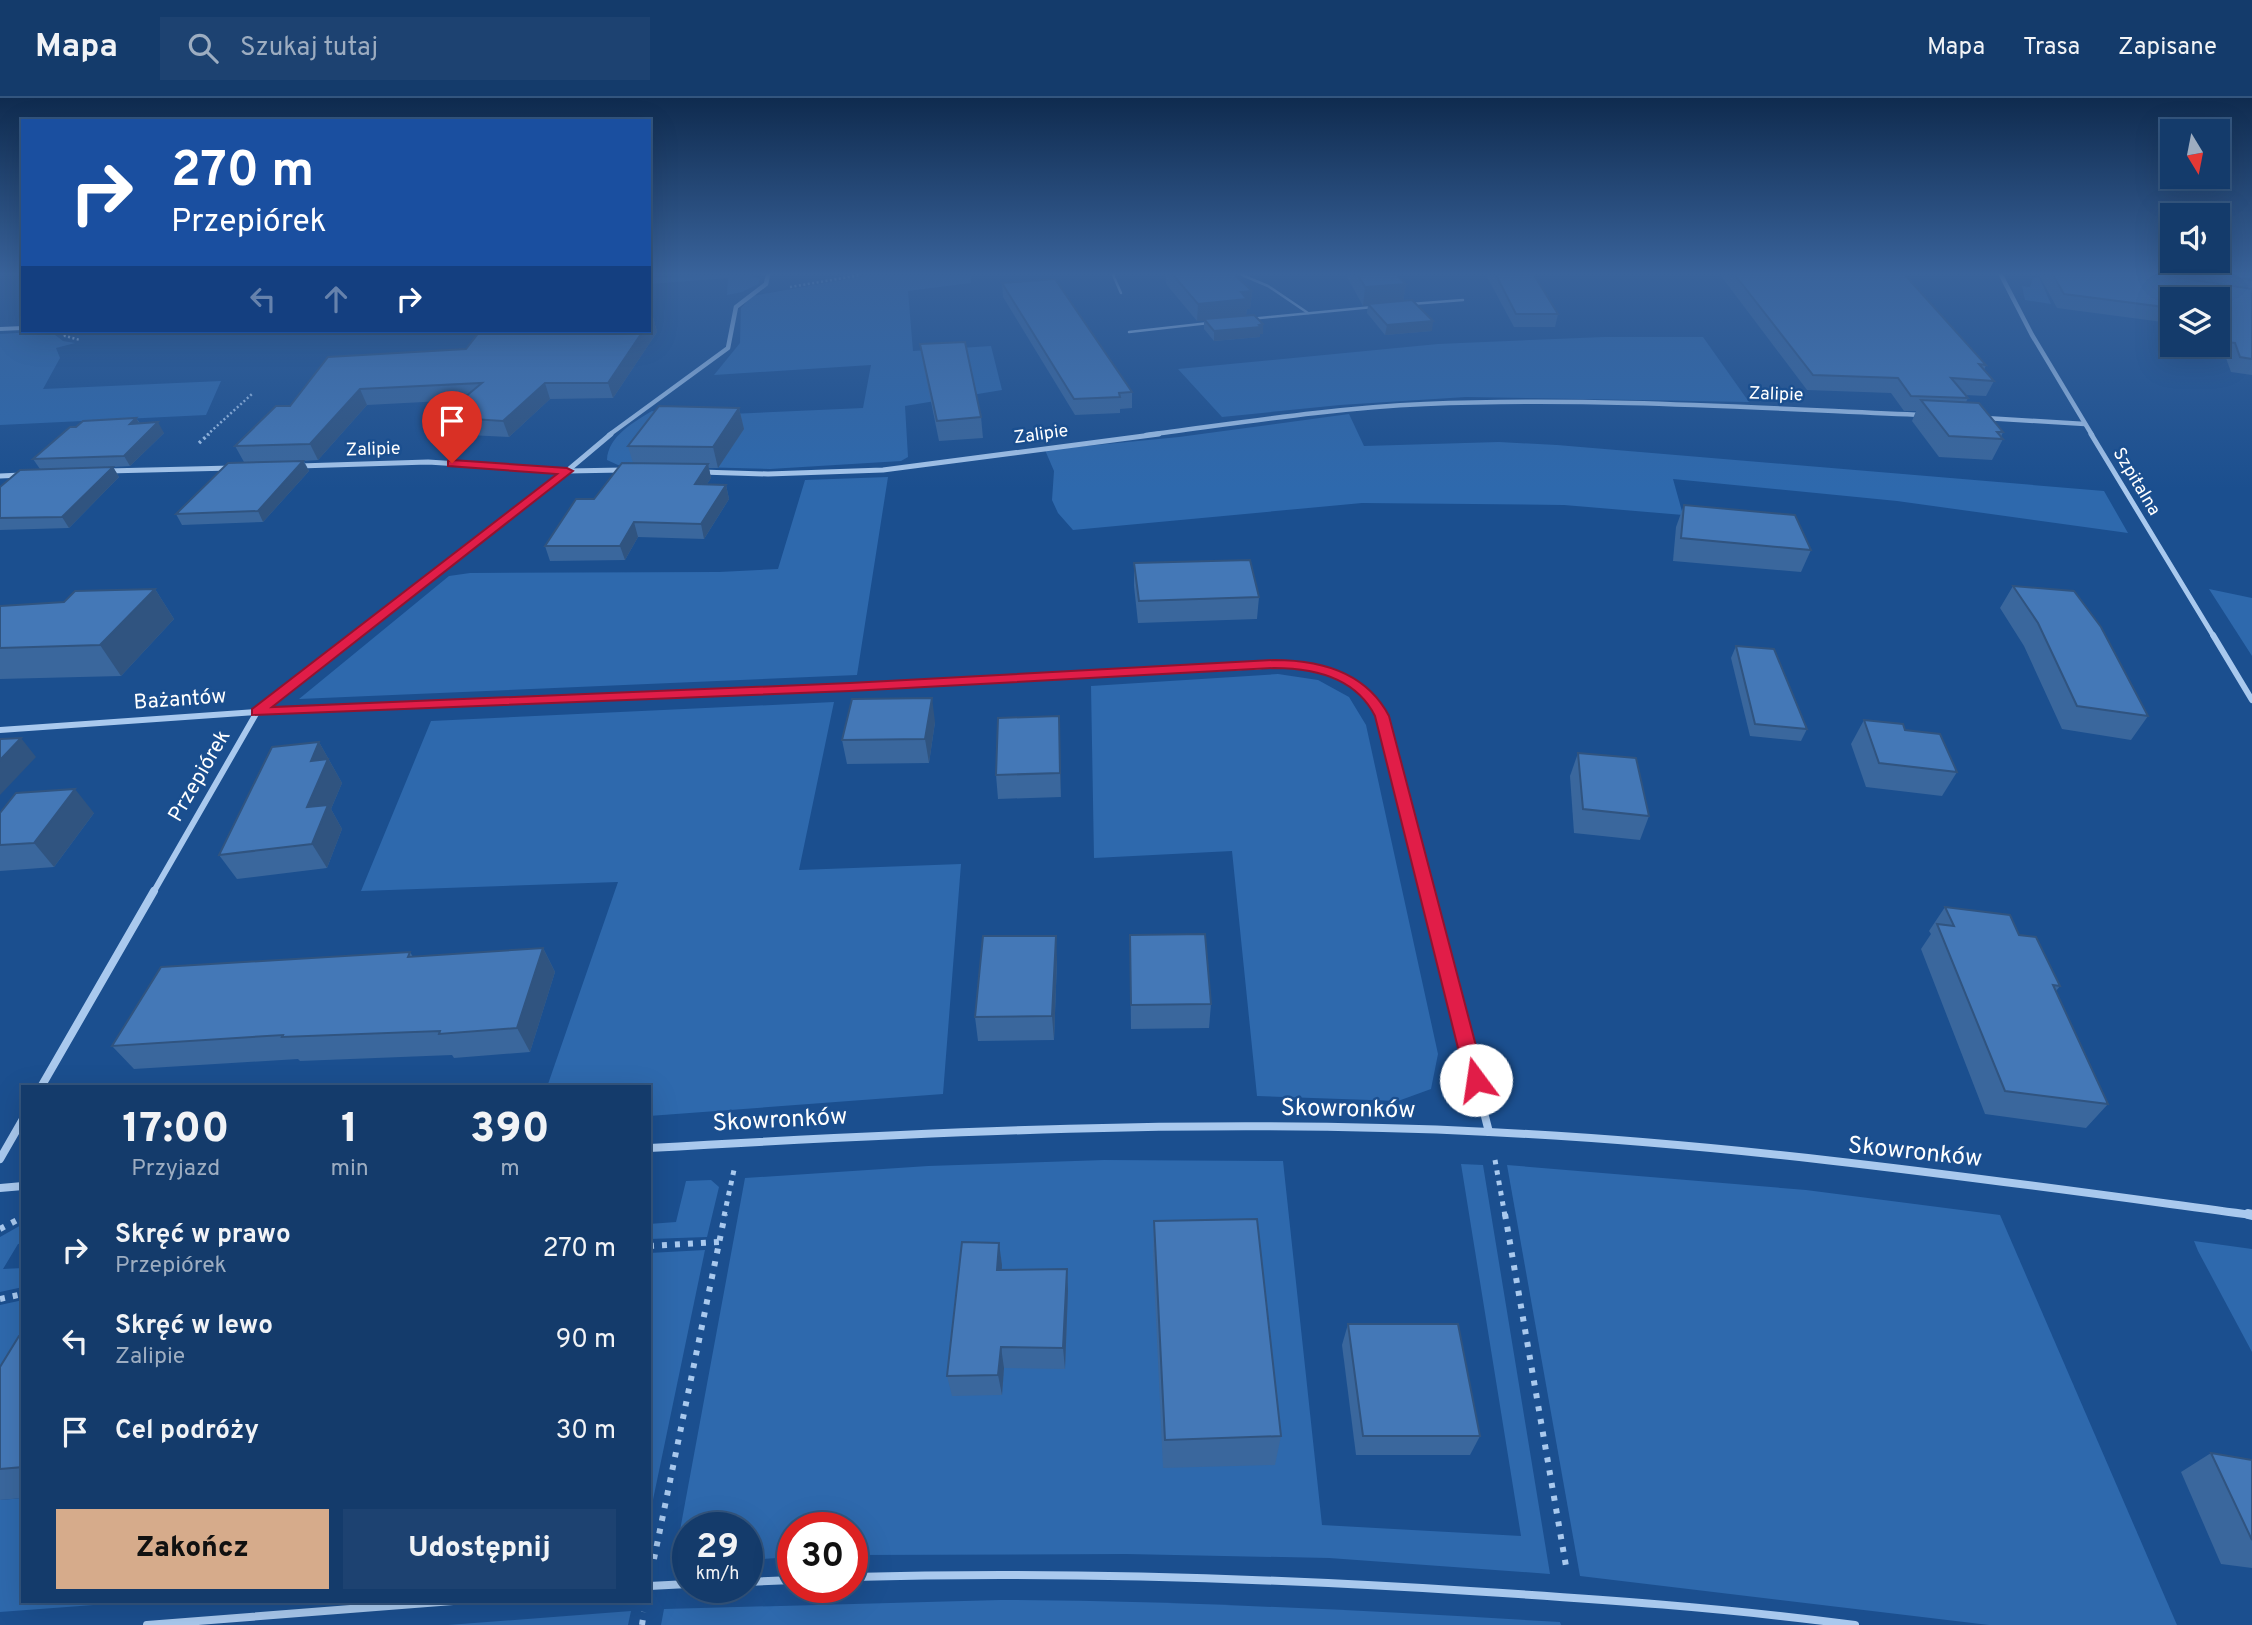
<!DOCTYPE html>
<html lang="pl">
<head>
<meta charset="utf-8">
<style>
  :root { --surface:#143b6b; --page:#1d4271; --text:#f1f3f6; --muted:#9dadc1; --line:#33557e; --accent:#d6ab8b }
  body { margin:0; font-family:Overpass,sans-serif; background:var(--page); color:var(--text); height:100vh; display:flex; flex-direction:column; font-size:26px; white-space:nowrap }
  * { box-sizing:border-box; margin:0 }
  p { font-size:23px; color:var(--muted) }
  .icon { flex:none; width:38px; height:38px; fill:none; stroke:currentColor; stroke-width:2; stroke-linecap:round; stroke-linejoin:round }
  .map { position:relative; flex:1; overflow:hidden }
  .drawer { position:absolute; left:21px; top:987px; width:630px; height:518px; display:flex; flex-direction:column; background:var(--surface); border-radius:0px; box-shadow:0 7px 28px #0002,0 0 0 2px var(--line) }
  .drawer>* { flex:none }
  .hud { position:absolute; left:21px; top:21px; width:630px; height:214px; border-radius:0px; box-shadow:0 7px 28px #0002,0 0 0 2px var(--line); background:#1a4fa0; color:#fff; overflow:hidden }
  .needle { width:46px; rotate:170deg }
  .tools { position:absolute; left:2160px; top:21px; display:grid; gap:14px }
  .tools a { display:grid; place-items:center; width:70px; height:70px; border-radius:0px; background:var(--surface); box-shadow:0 7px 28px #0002,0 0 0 2px var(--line); font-size:35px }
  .speed { position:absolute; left:672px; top:1414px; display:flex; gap:14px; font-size:35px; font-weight:700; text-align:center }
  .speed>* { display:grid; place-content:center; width:91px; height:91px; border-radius:50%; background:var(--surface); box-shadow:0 7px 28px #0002,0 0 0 2px var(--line); line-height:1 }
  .speed small { font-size:18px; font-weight:400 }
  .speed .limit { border:10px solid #d22; background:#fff; color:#111 }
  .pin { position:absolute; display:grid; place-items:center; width:60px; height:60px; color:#fff; margin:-72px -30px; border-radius:50% 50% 50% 0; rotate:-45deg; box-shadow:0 0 7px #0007 }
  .pin .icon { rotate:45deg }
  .me { position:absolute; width:77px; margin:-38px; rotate:346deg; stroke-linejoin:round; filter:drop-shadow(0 0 5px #0008) }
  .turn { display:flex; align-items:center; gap:24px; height:147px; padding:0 35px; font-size:32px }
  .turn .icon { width:91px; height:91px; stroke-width:2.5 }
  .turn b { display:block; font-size:49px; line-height:60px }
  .lanes { display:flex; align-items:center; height:66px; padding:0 35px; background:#0003; justify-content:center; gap:35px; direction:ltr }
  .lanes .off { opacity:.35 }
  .eta { display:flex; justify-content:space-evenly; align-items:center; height:119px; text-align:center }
  .eta b { font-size:42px; font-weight:800; line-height:49px }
  .cta { display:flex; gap:14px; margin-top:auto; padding:14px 35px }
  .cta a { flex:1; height:80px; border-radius:0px; background:var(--accent); color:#111; font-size:28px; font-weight:800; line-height:80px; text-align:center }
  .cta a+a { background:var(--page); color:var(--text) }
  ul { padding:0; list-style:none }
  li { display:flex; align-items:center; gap:21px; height:91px; padding:0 35px }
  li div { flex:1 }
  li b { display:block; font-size:26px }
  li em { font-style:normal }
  header { display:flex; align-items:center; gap:42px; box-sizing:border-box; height:98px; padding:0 35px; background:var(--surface); border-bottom:2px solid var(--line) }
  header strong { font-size:33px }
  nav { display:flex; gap:38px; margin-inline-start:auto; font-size:24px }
  .search { width:490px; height:63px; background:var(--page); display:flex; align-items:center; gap:18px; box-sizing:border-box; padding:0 24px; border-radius:0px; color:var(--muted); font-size:26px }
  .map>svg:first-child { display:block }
  .green { fill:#2e69ad }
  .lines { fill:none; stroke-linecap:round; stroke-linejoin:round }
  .path-far3 { stroke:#a9c9ee; stroke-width:2.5; stroke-dasharray:2 2.5; stroke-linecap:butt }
  .path-far2 { stroke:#a9c9ee; stroke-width:3.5; stroke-dasharray:2.5 3.5; stroke-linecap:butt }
  .path-far1 { stroke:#a9c9ee; stroke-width:5; stroke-dasharray:4.5 6; stroke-linecap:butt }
  .path { stroke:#a9c9ee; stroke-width:6; stroke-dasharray:5 8; stroke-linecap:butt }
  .service-far1 { stroke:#a9c9ee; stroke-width:2.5 }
  .service { stroke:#a9c9ee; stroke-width:8 }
  .minor-far4 { stroke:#a9c9ee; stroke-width:4.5 }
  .minor-far3 { stroke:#a9c9ee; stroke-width:5 }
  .minor-far2 { stroke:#a9c9ee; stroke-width:6 }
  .minor-far1 { stroke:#a9c9ee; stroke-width:8 }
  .minor { stroke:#a9c9ee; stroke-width:10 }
  .tertiary { fill:#a9c9ee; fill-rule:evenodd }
  .wall { fill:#3a679d }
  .shaded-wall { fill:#305480 }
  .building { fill:#4478b7; stroke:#305480; stroke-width:2 }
  .route { fill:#e11d48; stroke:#92132f; stroke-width:2 }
  .labels { text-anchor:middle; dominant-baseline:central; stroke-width:5; stroke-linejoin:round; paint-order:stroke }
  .far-street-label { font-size:18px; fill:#fff; stroke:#1b4f8f }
  .street-label { font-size:21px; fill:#fff; stroke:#1b4f8f }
  .near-street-label { font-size:24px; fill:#fff; stroke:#1b4f8f }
</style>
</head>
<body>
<header>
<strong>Mapa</strong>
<div class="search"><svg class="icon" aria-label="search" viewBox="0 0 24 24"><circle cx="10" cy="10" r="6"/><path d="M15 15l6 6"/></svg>Szukaj tutaj</div>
<nav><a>Mapa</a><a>Trasa</a><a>Zapisane</a></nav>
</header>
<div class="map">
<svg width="2252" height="1527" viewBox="0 0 2252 1527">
  <rect width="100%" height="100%" fill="#1b4f8f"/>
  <g class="green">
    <path d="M750 177 760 181 758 186 742 194 727 197 728 180 649 186V179Z"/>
    <path d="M871 177H971V185L908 193 913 253 991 248 1002 292 905 308 908 359 901 363 770 371 618 367 607 362C608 338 634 324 652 313L667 316 664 319 863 310 871 267 714 277 740 245 741 210 752 198Z"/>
    <path d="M2039 179 2051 206 2025 202 2022 188 2030 189 2033 180Z"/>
    <path d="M50 233 63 243 75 245 56 250 60 260 43 291 221 283 206 317 0 327V236Z"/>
    <path d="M1604 239H1703L1749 304 1466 299 1340 307 1222 319 1178 271 1438 246Z"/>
    <path d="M1349 316 1364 348 1499 344 1557 347 2104 393 2128 435 1897 403 1673 381 1683 417 1564 407 1362 405 1073 432 1058 415 1052 402 1054 373 1045 352 1179 339Z"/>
    <path d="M888 379 857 577 299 601 449 478 470 475 719 474 778 471 805 382Z"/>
    <path d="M2209 491 2252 500V558Z"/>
    <path d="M1278 576 1318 582 1349 599 1366 627 1438 956 1431 991 1398 1003 1257 998 1232 753 1094 760 1091 588Z"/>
    <path d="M834 604 799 772 961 766 943 996 649 1018V989H547L618 784 361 793 431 623Z"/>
    <path d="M1104 1062 1283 1063 1322 1427 1521 1438 1461 1066 1483 1067 1550 1476 1329 1460 1126 1456 852 1457V1430H793V1459L747 1462V1430H688V1464L674 1465 745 1080 928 1068Z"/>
    <path d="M1507 1067 1806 1092 2000 1117 2177 1527H1989L1580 1478Z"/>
    <path d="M711 1082 719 1089 707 1139 649 1141V1126L676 1124 686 1083Z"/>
    <path d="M23 1126V1145L18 1146 3 1171 23 1170V1189L0 1194V1139Z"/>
    <path d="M2194 1143 2252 1151V1254L2198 1153Z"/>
    <path d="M705 1152 649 1421V1155Z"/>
    <path d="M23 1202V1320L0 1355V1207Z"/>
    <path d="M23 1400V1503H147L0 1514V1402Z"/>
    <path d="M1000 1502C1187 1503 1374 1513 1560 1524L1561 1527H661L664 1511Z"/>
    <path d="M631 1513 628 1527H448Z"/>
  </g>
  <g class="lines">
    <g class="path-far3">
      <path d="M790 189 861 177"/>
      <path d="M62 233 65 238 80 242"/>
      <path d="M207 337 252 296"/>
    </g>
    <path class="path-far2" d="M199 345 209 336"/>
    <g class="path-far1">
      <path d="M1495 1062 1505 1118"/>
      <path d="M724 1118 734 1072"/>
    </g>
    <g class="path">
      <path d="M1505 1116 1567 1474"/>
      <path d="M0 1131 23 1119"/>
      <path d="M649 1148 719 1144"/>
      <path d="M0 1201 23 1196"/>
      <path d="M654 1461 725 1116"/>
      <path d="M642 1527 644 1514"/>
    </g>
    <g class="service-far1">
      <path d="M1113 177 1121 195"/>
      <path d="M1242 177 1268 188 1308 215"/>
      <path d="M1411 206 1463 202"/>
      <path d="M1250 221 1373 209"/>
      <path d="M1129 234 1209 225"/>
    </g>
    <g class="service">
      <path d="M852 1479C1059 1473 1264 1480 1470 1493 1599 1501 1727 1510 1855 1527"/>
      <path d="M747 1484 793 1482"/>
      <path d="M649 1488 688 1486"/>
      <path d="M147 1527 453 1503"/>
    </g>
    <g class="minor-far4">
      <path d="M2001 177 2032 237 2092 337"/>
      <path d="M1985 320 2085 326"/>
      <path d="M609 337 728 250 736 209 766 186 768 177"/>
      <path d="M1146 337C1239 325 1332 310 1425 306 1591 299 1758 310 1924 317"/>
    </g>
    <g class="minor-far3">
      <path d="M2091 336 2214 539"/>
      <path d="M299 368 428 364 567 373 623 372"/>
      <path d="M107 373 232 370"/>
      <path d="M701 374 768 376 883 372 1159 336"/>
      <path d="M0 378 22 377"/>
      <path d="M353 539 567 373 611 336"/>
    </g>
    <g class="minor-far2">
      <path d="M2213 537 2252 602"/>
      <path d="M0 632 257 614 850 589 1301 566C1337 575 1364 584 1382 618L1427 795"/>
      <path d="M153 795 257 614 356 537"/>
    </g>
    <g class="minor-far1">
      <path d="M1427 793 1489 1034"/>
      <path d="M41 989 154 793"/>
      <path d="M649 1050C929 1034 1209 1020 1489 1034 1745 1046 1998 1083 2252 1117"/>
      <path d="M0 1061 23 1021"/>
      <path d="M0 1090 23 1088"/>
    </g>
    <path class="minor" d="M2248 1116 2252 1117"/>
    <path class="tertiary" d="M23 228V232L0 233V229Z"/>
  </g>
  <g class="wall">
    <path d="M1166 177H1235L1252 193 1250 211H1247L1246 217 1263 226V236H1260V239L1214 243 1204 231V223H1197L1166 186Z"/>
    <path d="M1346 177H1397L1406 186 1403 203 1432 233 1385 237 1367 215 1368 207 1363 208Z"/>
    <path d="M1486 177H1534L1558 216 1555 229H1514Z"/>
    <path d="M1580 177H1905L1986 267 1984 272 1994 283 1986 298 1965 297 1968 300 1966 304 2003 334 2001 339 2003 341 1992 362 1939 359 1912 323 1916 313H1904L1891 295 1807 292 1721 178H1581Z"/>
    <path d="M2039 177H2252V277L2231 274 2226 260 2178 253 2176 247H2217V201H2172V232L2170 225 2057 210Z"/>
    <path d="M1002 185 1132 294V310L1120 311V315L1075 317 1003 199Z"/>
    <path d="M653 219 657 234 613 300 550 301 509 339 448 336 441 319 462 302 367 307 318 362 304 363 309 373 263 424 182 427 176 416 244 364 235 348 290 308 466 251Z"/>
    <path d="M920 246 981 319 983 340 939 343 923 265Z"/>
    <path d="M739 310 744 331 718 370H709L711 380 707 386 726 387 729 401 704 441 638 439 625 462 550 463 545 448 633 365 628 348Z"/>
    <path d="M136 320 140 325 164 335 130 368 113 369 119 379 69 430 0 432V389L40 371 33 361 76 329Z"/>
    <path d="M1684 407 1811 452 1801 474 1673 463 1676 429Z"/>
    <path d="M1134 465 1259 499 1257 521 1138 525 1134 488Z"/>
    <path d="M2013 488 2148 618 2131 642 2062 631 2024 548 2000 510Z"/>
    <path d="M155 491 174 521 121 578 0 581V508L64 504Z"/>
    <path d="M1736 548 1807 631 1801 643 1750 638 1731 560Z"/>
    <path d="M1059 618 1061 699 998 701 996 677Z"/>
    <path d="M1864 622 1905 632 1957 674 1942 698 1866 689 1851 646Z"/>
    <path d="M935 624 929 665 847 666 842 642Z"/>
    <path d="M319 644 342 685 331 711 342 731 327 770 237 781 219 757Z"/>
    <path d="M1578 655 1649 718 1640 742 1574 735 1570 678Z"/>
    <path d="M0 715H94L54 769 0 773Z"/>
    <path d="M1945 809 2019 837 2060 888 2056 893 2108 1006 2086 1030 1985 1016 1921 851 1931 836 1929 833Z"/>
    <path d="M1130 837 1211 906 1209 930 1131 931Z"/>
    <path d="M543 850 555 874 530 954 454 960 452 957 300 963 298 961 134 971 112 948 410 854 413 859Z"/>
    <path d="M1057 862 1054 942 978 943 975 919Z"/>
    <path d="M1154 1123 1281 1338 1275 1367 1163 1370 1153 1156Z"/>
    <path d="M1002 1167V1171H1067L1068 1193 1065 1271 1004 1270 1002 1297 952 1298 947 1278Z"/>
    <path d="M1348 1226 1480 1338 1470 1357H1356L1342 1247Z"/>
    <path d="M23 1238V1400L0 1402V1269Z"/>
    <path d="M2211 1355 2252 1362V1470L2221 1466 2181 1374Z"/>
  </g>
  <g class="shaded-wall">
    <path d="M1406 186 1403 204 1363 208 1365 189Z"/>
    <path d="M1252 193 1250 211H1247L1246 219 1204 221V223H1197L1198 206 1241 194Z"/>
    <path d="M653 219 657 234 613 300 608 285 643 233H649V224Z"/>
    <path d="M1433 223 1432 233 1385 237 1387 227Z"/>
    <path d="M1263 226V236H1260V239L1214 243V233Z"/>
    <path d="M545 285 550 301 509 339 503 323Z"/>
    <path d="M360 291 367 307 318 362 310 346Z"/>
    <path d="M739 310 744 331 718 370 713 349Z"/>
    <path d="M136 320 142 330 130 326Z"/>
    <path d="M158 324 164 335 130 368 124 358Z"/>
    <path d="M303 363 309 373 263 424 258 413Z"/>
    <path d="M708 366 711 380 698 400 695 386Z"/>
    <path d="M113 369 119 379 69 430 62 419Z"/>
    <path d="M726 387 729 401 704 441 701 426Z"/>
    <path d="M634 424 638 439 625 462 620 448Z"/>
    <path d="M155 491 174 521 121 578 100 547Z"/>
    <path d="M932 600 935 624 929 665 925 641Z"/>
    <path d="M1059 618 1060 642 1061 699 1060 675Z"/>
    <path d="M21 640 36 659 0 697V662Z"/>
    <path d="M319 644 342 685 331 711 342 731 327 770 312 746 307 709 311 663Z"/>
    <path d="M75 691 94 715 54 769 34 745Z"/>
    <path d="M1056 838 1057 862 1054 942 1052 918Z"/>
    <path d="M543 850 555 874 530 954 517 930Z"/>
    <path d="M999 1145 1002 1167 1001 1193 997 1172Z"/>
    <path d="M1067 1171 1068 1193 1065 1271 1063 1250Z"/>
    <path d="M1001 1249 1004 1270 1002 1297 998 1277Z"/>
  </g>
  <g class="building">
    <path d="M1173 177H1235L1252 193 1241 194 1247 201 1198 206Z"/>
    <path d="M1358 177H1397L1406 186 1365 189Z"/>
    <path d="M1496 177H1534L1558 216H1516Z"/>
    <path d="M1735 177H1905L1986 267 1979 266 1994 283 1951 280 1968 300 1911 298 1898 280 1813 277Z"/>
    <path d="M2053 177H2163L2252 191V261L2240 259 2235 245 2217 243V201H2172V210L2064 196Z"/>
    <path d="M2220 177H2252V182Z"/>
    <path d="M1055 181 1132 294 1119 295 1120 299 1074 301 1002 185Z"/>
    <path d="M1412 202 1433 223 1387 227 1368 206Z"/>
    <path d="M1254 217 1263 226 1259 227 1261 229 1214 233 1204 221Z"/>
    <path d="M480 233H643L608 285H545L503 323 441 319 482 285 360 291 310 346 235 348 276 308H290L328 259 466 251Z"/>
    <path d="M965 244 981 319 937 323 920 246Z"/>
    <path d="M1921 302 1979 305 2003 334H1997L2003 341 1949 338Z"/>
    <path d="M659 308 739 310 713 349 628 348Z"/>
    <path d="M136 320 130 326 158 324 124 358 33 361 70 329H76L83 323Z"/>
    <path d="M303 363 258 413 176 416 228 365Z"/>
    <path d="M622 365 708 366 695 386 726 387 701 426 634 424 620 448H545L576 401H594Z"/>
    <path d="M113 369 62 419 0 420V389L20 372Z"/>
    <path d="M1684 407 1795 417 1811 452 1681 440Z"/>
    <path d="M1250 462 1259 499 1139 503 1134 465Z"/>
    <path d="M2013 488 2074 493 2101 529 2148 618 2077 608 2038 525Z"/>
    <path d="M155 491 100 547 0 550V508L64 504 75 493Z"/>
    <path d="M1736 548 1774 551 1807 631 1755 626Z"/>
    <path d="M932 600 925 641 842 642 852 601Z"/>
    <path d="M1059 618 1060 675 996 677 998 620Z"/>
    <path d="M1864 622 1903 626 1905 632 1940 636 1957 674 1879 665Z"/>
    <path d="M21 640 0 662V641Z"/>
    <path d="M319 644 311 663 328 661 307 709 328 707 312 746 219 757 272 649Z"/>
    <path d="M1578 655 1636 660 1649 718 1583 711Z"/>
    <path d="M75 691 34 745 0 747V715L16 695Z"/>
    <path d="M1945 809 2010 817 2019 837 2036 839 2060 888 2053 887 2108 1006 2005 993 1937 826 1954 828Z"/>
    <path d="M1205 836 1211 906 1131 907 1130 837Z"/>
    <path d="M983 838H1056L1052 918 975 919Z"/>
    <path d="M543 850 517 930 439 936 440 933 282 939 283 937 112 948 161 869 410 854 408 859Z"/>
    <path d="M1257 1121 1281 1338 1165 1342 1154 1123Z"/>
    <path d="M962 1144 999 1145 997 1172 1067 1171 1063 1250 1001 1249 998 1277 947 1278Z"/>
    <path d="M1348 1226H1458L1480 1338H1363Z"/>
    <path d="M19 1238H23V1369L0 1371V1269Z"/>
    <path d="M2211 1355 2252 1362V1442Z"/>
  </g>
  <linearGradient id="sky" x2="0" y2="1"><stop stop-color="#0f2b4f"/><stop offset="0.45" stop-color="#39639b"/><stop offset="1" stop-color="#39639b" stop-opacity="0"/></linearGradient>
  <rect width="2252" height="391" fill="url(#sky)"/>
  <path class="route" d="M452 362 567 370 573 373 272 609 850 585 1274 562C1321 562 1366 574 1389 618L1485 982 1482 987 1476 990 1469 987 1466 982 1375 618C1356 580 1314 570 1274 570L850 593 252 617V611L557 376 448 368V363Z"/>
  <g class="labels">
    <g class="far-street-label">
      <text transform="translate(1776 297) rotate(2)">Zalipie</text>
      <text transform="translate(1041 337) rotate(-8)">Zalipie</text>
      <text transform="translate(373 352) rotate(-2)">Zalipie</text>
      <text transform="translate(2136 384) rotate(59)">Szpitalna</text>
    </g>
    <g class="street-label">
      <text transform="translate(180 602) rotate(-4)">Bażantów</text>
      <text transform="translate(200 678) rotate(-60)">Przepiórek</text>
    </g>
    <g class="near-street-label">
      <text transform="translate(1348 1012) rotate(1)">Skowronków</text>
      <text transform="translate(780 1023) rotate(-3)">Skowronków</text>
      <text transform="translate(1915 1055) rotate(6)">Skowronków</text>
    </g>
  </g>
</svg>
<div class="tools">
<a><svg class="needle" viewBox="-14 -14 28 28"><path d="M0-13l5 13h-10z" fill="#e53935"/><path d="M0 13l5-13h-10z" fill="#9dadc1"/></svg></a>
<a><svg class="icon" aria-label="sound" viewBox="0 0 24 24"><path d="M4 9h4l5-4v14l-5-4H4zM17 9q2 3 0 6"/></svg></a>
<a><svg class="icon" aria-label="layers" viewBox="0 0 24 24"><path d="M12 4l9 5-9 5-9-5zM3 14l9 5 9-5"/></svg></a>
</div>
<div class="speed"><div>29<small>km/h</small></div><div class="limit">30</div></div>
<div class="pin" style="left:452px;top:365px;background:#d93025"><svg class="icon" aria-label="arrive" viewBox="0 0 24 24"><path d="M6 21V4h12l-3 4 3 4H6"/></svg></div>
<svg class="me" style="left:1476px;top:982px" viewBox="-20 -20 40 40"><circle r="19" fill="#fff"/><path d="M0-13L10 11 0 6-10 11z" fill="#e11d48"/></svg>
<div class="hud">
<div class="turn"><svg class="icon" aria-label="right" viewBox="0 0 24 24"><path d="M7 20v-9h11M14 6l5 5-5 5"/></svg><div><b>270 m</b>Przepiórek</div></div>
<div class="lanes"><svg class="icon off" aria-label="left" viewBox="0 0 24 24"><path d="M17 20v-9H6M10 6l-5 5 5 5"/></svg><svg class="icon off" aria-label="ahead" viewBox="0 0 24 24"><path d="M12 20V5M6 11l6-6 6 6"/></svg><svg class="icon" aria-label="right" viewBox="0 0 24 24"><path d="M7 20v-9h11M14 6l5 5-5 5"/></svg></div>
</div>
<section class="drawer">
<div class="eta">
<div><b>17:00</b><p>Przyjazd</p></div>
<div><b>1</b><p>min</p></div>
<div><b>390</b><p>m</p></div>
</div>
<ul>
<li><svg class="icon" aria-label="right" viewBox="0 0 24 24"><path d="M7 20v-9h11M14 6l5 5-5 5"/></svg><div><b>Skręć w prawo</b><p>Przepiórek</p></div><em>270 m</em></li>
<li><svg class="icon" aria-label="left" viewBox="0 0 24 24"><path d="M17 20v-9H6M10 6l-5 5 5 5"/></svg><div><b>Skręć w lewo</b><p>Zalipie</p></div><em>90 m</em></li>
<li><svg class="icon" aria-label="arrive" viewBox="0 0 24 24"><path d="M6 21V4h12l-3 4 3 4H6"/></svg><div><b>Cel podróży</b></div><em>30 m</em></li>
</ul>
<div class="cta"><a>Zakończ</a><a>Udostępnij</a></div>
</section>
</div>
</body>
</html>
